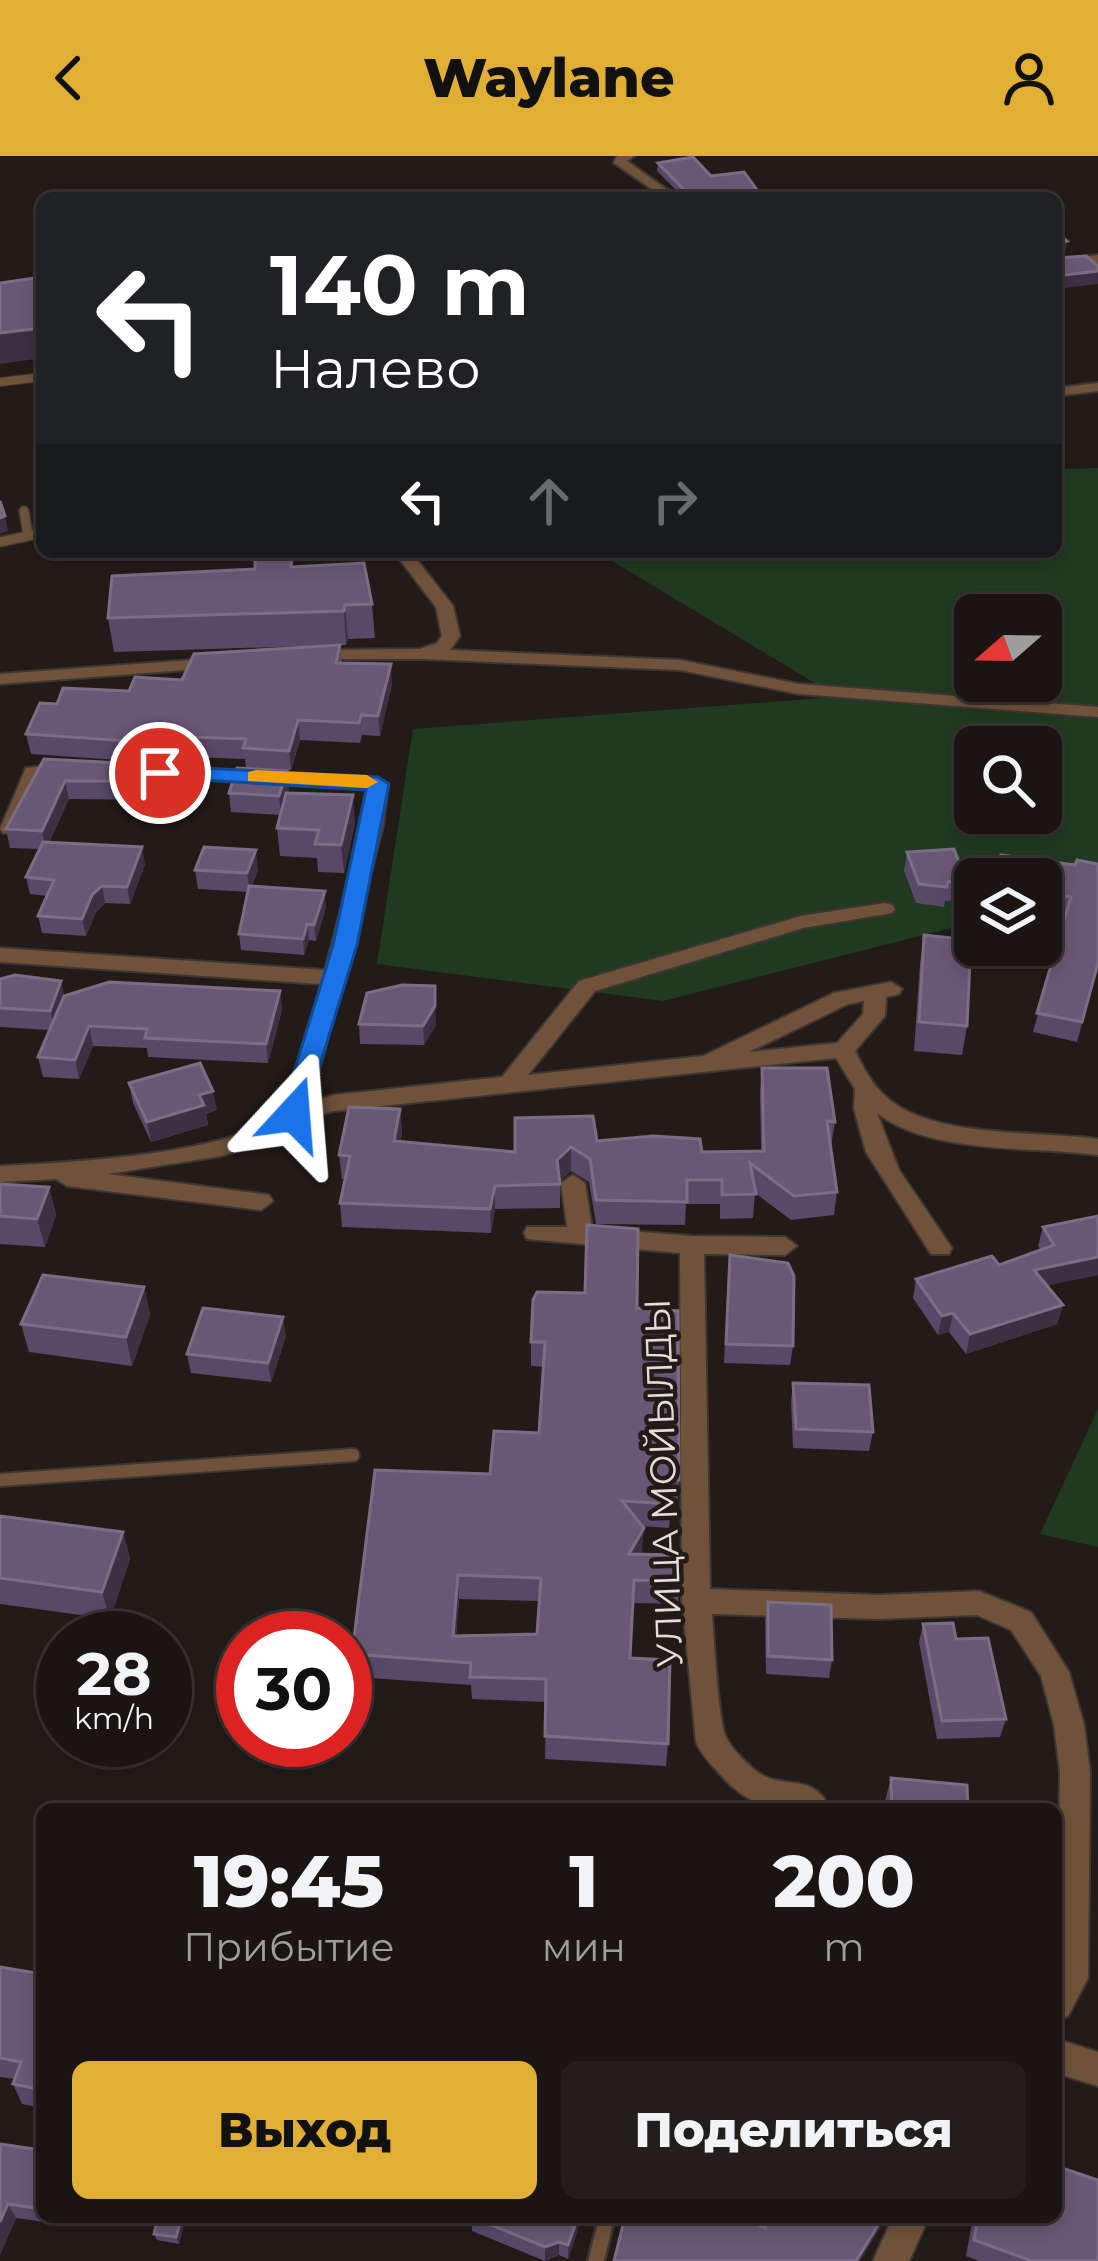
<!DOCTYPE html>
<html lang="ru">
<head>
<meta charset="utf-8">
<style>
  :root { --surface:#1a1412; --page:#231d1b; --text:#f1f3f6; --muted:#9f9e9f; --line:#383332; --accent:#e1af34 }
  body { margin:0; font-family:Montserrat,sans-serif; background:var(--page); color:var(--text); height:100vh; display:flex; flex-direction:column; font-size:45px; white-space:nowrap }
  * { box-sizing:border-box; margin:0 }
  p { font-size:39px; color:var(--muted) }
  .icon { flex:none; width:66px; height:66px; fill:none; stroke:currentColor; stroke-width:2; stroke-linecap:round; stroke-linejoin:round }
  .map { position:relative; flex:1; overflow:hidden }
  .side { position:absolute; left:36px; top:1647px; width:1026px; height:420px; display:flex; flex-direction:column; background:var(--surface); border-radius:18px; box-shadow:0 6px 18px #0003,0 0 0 3px var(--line) }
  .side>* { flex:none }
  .guide { position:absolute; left:36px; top:36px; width:1026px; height:366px; border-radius:18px; box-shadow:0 6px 18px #0003,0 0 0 3px var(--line); background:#202124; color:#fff; overflow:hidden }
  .needle { width:78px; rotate:250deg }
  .buttons { position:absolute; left:954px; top:438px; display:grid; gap:24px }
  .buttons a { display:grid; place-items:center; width:108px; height:108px; border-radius:18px; background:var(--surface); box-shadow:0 6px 18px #0003,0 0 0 3px var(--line); font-size:60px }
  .speed { position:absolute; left:36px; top:1455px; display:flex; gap:24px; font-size:60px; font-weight:700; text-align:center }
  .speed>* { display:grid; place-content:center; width:156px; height:156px; border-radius:50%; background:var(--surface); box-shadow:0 6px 18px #0003,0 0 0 3px var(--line); line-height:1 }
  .speed small { font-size:30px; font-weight:400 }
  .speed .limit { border:18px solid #d22; background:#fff; color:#111 }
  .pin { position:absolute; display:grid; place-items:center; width:102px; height:102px; color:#fff; margin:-51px; border:6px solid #fff; border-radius:50%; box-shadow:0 3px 12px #0007 }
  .me { position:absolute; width:132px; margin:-66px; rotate:19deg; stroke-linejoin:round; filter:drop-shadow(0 0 9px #0008) }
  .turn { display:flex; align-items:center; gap:42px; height:252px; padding:0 36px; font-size:54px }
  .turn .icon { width:156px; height:156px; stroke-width:2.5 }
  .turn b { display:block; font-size:84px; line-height:102px }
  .lanes { display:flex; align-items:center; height:114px; padding:0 36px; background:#0003; justify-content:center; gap:60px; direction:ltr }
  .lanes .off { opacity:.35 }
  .eta { display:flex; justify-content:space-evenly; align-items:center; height:204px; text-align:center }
  .eta b { font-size:72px; font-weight:800; line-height:84px }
  .button { display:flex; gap:24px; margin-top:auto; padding:24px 36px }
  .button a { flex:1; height:138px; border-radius:18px; background:var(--accent); color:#111; font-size:48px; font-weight:800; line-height:138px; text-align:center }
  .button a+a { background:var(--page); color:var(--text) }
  header { display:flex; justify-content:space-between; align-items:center; height:156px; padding:0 36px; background:var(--accent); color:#111; font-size:54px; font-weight:800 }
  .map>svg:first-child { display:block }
  .green { fill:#1f3a21; fill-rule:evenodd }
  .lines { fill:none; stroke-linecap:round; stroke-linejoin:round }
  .lane-far3-casing { stroke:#3e3633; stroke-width:10 }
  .lane-far2-casing { stroke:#3e3633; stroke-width:12 }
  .lane-far1-casing { stroke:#3e3633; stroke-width:16 }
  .lane-casing { stroke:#3e3633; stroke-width:20 }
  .street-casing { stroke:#3e3633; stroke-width:4 }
  .lane-far3 { stroke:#70523a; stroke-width:8 }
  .lane-far2 { stroke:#70523a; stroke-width:9 }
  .lane-far1 { stroke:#70523a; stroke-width:12 }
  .lane { stroke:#70523a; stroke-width:15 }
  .street { fill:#70523a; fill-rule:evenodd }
  .wall { fill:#5a4869; fill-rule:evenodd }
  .shaded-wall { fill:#3e2f43 }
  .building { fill:#695875; stroke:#7c6d85; stroke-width:3; fill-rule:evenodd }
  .route { fill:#1a73e8; stroke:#114b97; stroke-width:3 }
  .slow { fill:#f59e0b }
  .labels { text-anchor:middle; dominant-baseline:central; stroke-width:9; stroke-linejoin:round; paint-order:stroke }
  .street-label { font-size:36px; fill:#e3dedc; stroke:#231b18 }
</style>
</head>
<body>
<header><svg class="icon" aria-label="back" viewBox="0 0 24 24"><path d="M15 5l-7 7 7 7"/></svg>Waylane<svg class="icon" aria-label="person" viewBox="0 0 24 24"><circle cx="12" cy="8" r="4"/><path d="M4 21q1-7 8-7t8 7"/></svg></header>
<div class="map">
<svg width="1098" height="2105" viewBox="0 0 1098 2105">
  <rect width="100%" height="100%" fill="#231b18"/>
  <g class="green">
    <path d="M1098 312V754L1041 758V723H975V766L663 845 377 808 413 573 838 541 597 396H1056V313ZM975 459H1041V525H975ZM975 591H1041V657H975Z"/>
    <path d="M1098 1253V1391L1040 1378Z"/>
  </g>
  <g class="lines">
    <defs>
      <path id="lane-far3" d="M0 226 42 221"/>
      <g id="lane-far2">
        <path d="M24 355 28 379"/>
        <path d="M0 386 42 377"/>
      </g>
      <path id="lane-far1" d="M0 1324 353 1299"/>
      <path id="lane" d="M596 2105 607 2061"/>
      <g id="street">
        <path d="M617 0H634L627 5 679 42H665L614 7Z"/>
        <path d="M1098 99V107L1056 112V104Z"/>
        <path d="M1098 227V235L1056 240V232Z"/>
        <path d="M394 396H411L453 450 460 480 450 494 680 504 799 528 1098 551V561L799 538 680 514 423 503H307L304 499 313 494 420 493 437 487 442 480 436 451Z"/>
        <path d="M219 502 225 503V511L0 528V518Z"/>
        <path d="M67 607 74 609V617L40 621 20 673 17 677H3L0 673 26 612Z"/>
        <path d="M150 610 378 622 388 628 383 670 311 946 334 939 502 921 579 825 801 760 885 747 892 749 895 753 892 757 803 772 595 835 528 919 703 900 834 837 891 826 902 833 899 838 886 841 885 860 855 895C862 909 869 923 880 935 924 984 1036 974 1098 983V999C1034 990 930 999 877 957L899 1014 952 1092 949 1098H931L866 996 854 953 855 933 836 902 334 955 299 964 261 987 221 1000 108 1018 269 1039 273 1045 261 1054 67 1030 56 1023 0 1026V1010C59 1007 250 999 284 951 305 923 312 862 321 828L0 806V792L325 814 363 670 368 633 143 620 141 616ZM864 845 863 858 837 887 749 896 848 848Z"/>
        <path d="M573 1019 585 1027 592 1072 692 1080 785 1081 797 1090 785 1099 704 1098 710 1433 878 1439 979 1435 1031 1456 1069 1516 1084 1569 1090 1616 1088 1822 1068 1860 1056 1864 1060 1616 1054 1569 1041 1520 1011 1474 977 1459 878 1463 712 1458C714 1482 718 1565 726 1581 732 1594 754 1616 766 1621 791 1631 816 1620 830 1653 781 1653 753 1657 719 1617 710 1607 701 1598 696 1586L682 1445 680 1097 527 1083 524 1077 527 1071H567L561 1027Z"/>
        <path d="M1056 1883 1098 1896V1930L1056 1917Z"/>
        <path d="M893 2061H929L909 2105H873Z"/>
      </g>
    </defs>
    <use href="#lane-far3" class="lane-far3-casing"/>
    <use href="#lane-far2" class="lane-far2-casing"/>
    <use href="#lane-far1" class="lane-far1-casing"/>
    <use href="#lane" class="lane-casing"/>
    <use href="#street" class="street-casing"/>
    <use href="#lane-far3" class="lane-far3"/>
    <use href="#lane-far2" class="lane-far2"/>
    <use href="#lane-far1" class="lane-far1"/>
    <use href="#lane" class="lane"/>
    <use href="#street" class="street"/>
  </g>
  <g class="wall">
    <path d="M658 7 711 20 763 42H684L657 15Z"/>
    <path d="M293 411 372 448 375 482 348 483 346 489H340L342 507 392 528 380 580 362 579 360 587 300 584 291 614 246 612 245 603 192 601 190 609 31 598 26 578 57 548 182 524 339 489 114 496 108 462Z"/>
    <path d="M44 603 181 610 184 628 180 644 69 643 49 686 145 708 130 748 105 747 96 756 86 780 42 777 38 760 47 740 30 738 26 721 39 693 10 692 6 673Z"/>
    <path d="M287 615 288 637 355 667 344 717 318 716 317 702 280 700 277 672 280 659 231 656 229 637Z"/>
    <path d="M907 696 966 725 963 744 945 745 944 751 916 747 904 715Z"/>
    <path d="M1001 699 1075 709 1098 809 1077 886 1033 876 1066 760 1041 756V723H996Z"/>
    <path d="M195 714H258L252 730 326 751 316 785 309 784 304 799 241 794 239 778 248 736 198 733Z"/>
    <path d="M924 779 967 870 962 899 914 895 920 808Z"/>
    <path d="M0 823 61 825 64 840 280 835 282 854 268 907 148 901 147 892 93 890 79 923 43 921 38 901 50 874 0 871Z"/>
    <path d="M359 868 436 869 424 889 360 888Z"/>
    <path d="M762 912 835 966 831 989 837 1036 834 1059 791 1064 755 1037 753 1062 720 1063V1048H686L685 1069 596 1068 589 1026 571 1015 560 1025V1052L495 1053 491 1077 342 1071 340 1047 345 1023H342L339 999 400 953 402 977 400 986 515 996 597 985 702 996 761 995 760 936Z"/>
    <path d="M129 927 217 954 206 958 208 969 151 986 133 947Z"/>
    <path d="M0 1028 49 1031 56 1059 45 1091 0 1088Z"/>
    <path d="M1043 1071 1098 1119 1047 1129 1063 1149 1057 1168 966 1198 949 1176 938 1179 913 1142 916 1123 999 1109 1041 1094 1038 1090Z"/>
    <path d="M728 1118 793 1190 790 1209 724 1207Z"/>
    <path d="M144 1131 150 1159 132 1210 29 1196 21 1168Z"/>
    <path d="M637 1152 679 1324 677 1347H671L669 1372 642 1370 641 1398 680 1425 678 1448 633 1447 630 1502 668 1588 666 1610 545 1603 546 1546 472 1543 471 1529 355 1521 352 1498 490 1318 539 1277 544 1211 531 1210V1186ZM459 1443 539 1445 537 1478 456 1480Z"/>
    <path d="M286 1180 271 1226 191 1217 187 1198Z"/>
    <path d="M793 1227 873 1276 869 1295 793 1292 791 1246Z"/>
    <path d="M0 1360 123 1376 130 1403 110 1463 0 1448Z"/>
    <path d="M768 1446 832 1504 829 1522 766 1518 765 1464Z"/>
    <path d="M923 1468 956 1483 1006 1563 1000 1581 937 1583 919 1486Z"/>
    <path d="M891 1622 968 1653H886L885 1645Z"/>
    <path d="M0 1811 42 1818V1952L22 1948 13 1928 14 1923 0 1921Z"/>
    <path d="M0 1988 42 1997V2061H55L53 2067 16 2062 0 2099Z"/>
    <path d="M186 2061 179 2088 157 2084 154 2078Z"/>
    <path d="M472 2061H582L568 2103 559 2099 545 2105 472 2075Z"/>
    <path d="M973 2061H1056L1098 2105H979L966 2100Z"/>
  </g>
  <g class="shaded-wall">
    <path d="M1067 85 1065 98 1056 100V88Z"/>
    <path d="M1098 115V128L1056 133V120Z"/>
    <path d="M40 167H42V202L0 208V177Z"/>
    <path d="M5 360 8 375 0 378V362Z"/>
    <path d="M345 449 348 483 346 489 344 455Z"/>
    <path d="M391 508 392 528 380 580 378 560Z"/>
    <path d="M298 564 300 584 291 614 289 595Z"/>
    <path d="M189 581 192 601 190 609 187 589Z"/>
    <path d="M181 610 184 628 180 644 177 625Z"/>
    <path d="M287 615 289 634 281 659 279 640Z"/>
    <path d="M65 625 69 643 46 694 42 675Z"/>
    <path d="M353 639 355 667 344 717 341 689Z"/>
    <path d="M142 691 145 708 130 748 127 731Z"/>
    <path d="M256 694 258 714 250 736 247 717Z"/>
    <path d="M102 730 105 747 96 756 86 780 82 763 92 739Z"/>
    <path d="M325 735 326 751 316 785 314 769Z"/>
    <path d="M307 768 309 784 304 799 303 783Z"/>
    <path d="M61 825 65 845 55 874 50 855Z"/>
    <path d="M435 830 436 869 424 889 423 870Z"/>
    <path d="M280 835 282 854 268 907 266 888Z"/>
    <path d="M89 870 93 890 79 923 75 904Z"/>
    <path d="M213 935 217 954 206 958 208 969 151 986 147 966 199 939Z"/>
    <path d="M400 953 402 977 396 1009 394 985Z"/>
    <path d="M571 991V1015L557 1028V1004Z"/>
    <path d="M495 1030V1053L491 1077 490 1053Z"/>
    <path d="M49 1031 56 1059 45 1091 37 1063Z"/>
    <path d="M1098 1101V1119L1029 1133 1034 1114Z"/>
    <path d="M144 1131 150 1159 132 1210 126 1181Z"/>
    <path d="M1063 1149 1057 1168 966 1198 970 1178Z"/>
    <path d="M953 1157 949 1176 938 1179 942 1160Z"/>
    <path d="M283 1161 286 1180 271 1226 268 1207Z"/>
    <path d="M644 1372 642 1396 628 1421 629 1398Z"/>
    <path d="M123 1376 130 1403 110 1463 102 1436Z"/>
    <path d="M458 1419 459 1443 454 1503 453 1480Z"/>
    <path d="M8 2048 16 2062 0 2099V2066Z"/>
    <path d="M182 2061H186L179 2088 176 2081Z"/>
    <path d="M578 2061H582L568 2103V2089Z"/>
    <path d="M883 2061H885L882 2069 860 2105H856Z"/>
    <path d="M559 2086V2099L545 2105V2091Z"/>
  </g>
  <g class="building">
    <path d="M693 1 711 20 744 16 763 42H692L658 7Z"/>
    <path d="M1056 76 1067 85 1056 88Z"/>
    <path d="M1086 100 1098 110V115L1056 120V102Z"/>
    <path d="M42 121V167H40L42 172 0 177V127Z"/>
    <path d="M0 345 5 360 0 362Z"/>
    <path d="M292 398 291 411 364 407 372 448 345 449 344 455 108 462 112 420 255 413V400Z"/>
    <path d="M340 489 336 507 391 508 378 560 361 559 359 567 298 564 289 595 243 592 246 583 189 581 187 589 26 578 40 547 57 548 63 532 129 535 135 521 182 524 194 498Z"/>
    <path d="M44 603 181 610 177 625H65L42 675 6 673Z"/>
    <path d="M237 612 287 615 279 640 229 637Z"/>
    <path d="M286 637 353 639 341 689 315 688 319 674 277 672Z"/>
    <path d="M43 686 142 691 127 731 102 730 92 739 82 763 38 760 54 724 26 721Z"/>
    <path d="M204 691 256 694 247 717 195 714Z"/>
    <path d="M954 693 966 725 947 726V731L919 728 907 696Z"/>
    <path d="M1001 699 1075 709 1077 704 1098 708V807L1082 866 1037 857 1071 741 1041 736V723H998Z"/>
    <path d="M249 730 325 735 314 769 307 768 303 783 239 778Z"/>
    <path d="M924 779 971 784 967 870 919 866Z"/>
    <path d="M15 819 61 825 50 855 0 852V823Z"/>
    <path d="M109 826 280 835 266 888 145 882 147 873 89 870 75 904 38 901 64 840Z"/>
    <path d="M402 829 435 830V850L423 870 359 868 367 837Z"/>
    <path d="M200 907 213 935 199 939 204 949 147 966 129 927Z"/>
    <path d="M762 912H827L835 966 827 965 837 1036 794 1040 750 1007 756 1038 722 1039V1024H687V1046L596 1044 590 1003 571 991 557 1004 560 1028 495 1030 490 1053 340 1047 350 1000 339 999 349 951 400 953 394 985 515 996V962L593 960 597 985 653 980 700 983 702 996 764 995Z"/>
    <path d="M0 1028 49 1031 37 1063 0 1060Z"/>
    <path d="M1098 1060V1101L1034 1114 1063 1149 970 1178 953 1157 942 1160 916 1123 992 1100 999 1109 1054 1089 1043 1071Z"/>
    <path d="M587 1069 638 1073 637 1152 678 1155 679 1324 672 1323 671 1348 622 1345 644 1372 629 1398 679 1399 680 1425 634 1424 630 1502 670 1504 668 1588 545 1580 546 1523 470 1521 471 1507 352 1498 375 1314 490 1318 494 1275 539 1277 545 1186H531L533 1144 537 1136 585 1137ZM458 1419 541 1422 537 1478 453 1480Z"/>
    <path d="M730 1099 788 1107 794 1120 793 1190 726 1188Z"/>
    <path d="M43 1119 144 1131 126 1181 21 1168Z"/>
    <path d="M203 1152 283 1161 268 1207 187 1198Z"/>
    <path d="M793 1227 869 1229 873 1276 796 1273Z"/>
    <path d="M0 1360 123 1376 102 1436 0 1422Z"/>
    <path d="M768 1446 831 1449 832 1504 768 1500Z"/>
    <path d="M953 1467 956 1483 988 1482 1006 1563 942 1565 923 1468Z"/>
    <path d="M891 1622 967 1629 968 1653H892Z"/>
    <path d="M662 1651 719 1653H662Z"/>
    <path d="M1056 1731 1062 1732 1056 1810Z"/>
    <path d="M0 1811 42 1818V1934L13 1928 21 1906 0 1902Z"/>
    <path d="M0 1988 41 1994 38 2005H42V2053L8 2048 0 2066Z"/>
    <path d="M1056 2010 1098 2024V2105H1032L974 2084 978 2061H1056Z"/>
    <path d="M158 2061H182L176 2081 154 2078Z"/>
    <path d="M472 2061H578L568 2089 559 2086 545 2091Z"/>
    <path d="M625 2061H740L765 2072 767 2061H883L856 2105H614Z"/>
  </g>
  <path class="route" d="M160 610 378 621 389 628 357 789 303 964H285L281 958 333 789 366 634 152 621 149 617Z"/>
  <path class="slow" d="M256 614 367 619 378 626 367 632 248 625V616Z"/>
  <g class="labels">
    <g class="street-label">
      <text transform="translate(663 1327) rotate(-92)">УЛИЦА МОЙЫЛДЫ</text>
    </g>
  </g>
</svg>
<div class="buttons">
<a><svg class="needle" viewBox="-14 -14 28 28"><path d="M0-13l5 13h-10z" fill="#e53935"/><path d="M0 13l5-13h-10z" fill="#9f9e9f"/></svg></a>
<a><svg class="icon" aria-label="search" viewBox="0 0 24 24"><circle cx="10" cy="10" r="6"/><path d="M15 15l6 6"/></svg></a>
<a><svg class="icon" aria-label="layers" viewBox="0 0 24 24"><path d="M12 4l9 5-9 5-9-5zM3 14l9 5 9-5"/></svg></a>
</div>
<div class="speed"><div>28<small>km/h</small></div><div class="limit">30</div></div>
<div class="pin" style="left:160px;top:617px;background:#d93025"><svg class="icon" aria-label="arrive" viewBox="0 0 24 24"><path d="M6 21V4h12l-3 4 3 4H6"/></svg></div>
<svg class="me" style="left:294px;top:958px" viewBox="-20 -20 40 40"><path d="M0-17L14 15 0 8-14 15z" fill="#1a73e8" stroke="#fff" stroke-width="4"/></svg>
<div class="guide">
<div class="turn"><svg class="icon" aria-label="left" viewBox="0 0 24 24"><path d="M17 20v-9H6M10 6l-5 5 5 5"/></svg><div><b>140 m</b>Налево</div></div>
<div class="lanes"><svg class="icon" aria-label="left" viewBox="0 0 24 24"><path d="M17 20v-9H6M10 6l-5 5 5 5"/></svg><svg class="icon off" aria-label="ahead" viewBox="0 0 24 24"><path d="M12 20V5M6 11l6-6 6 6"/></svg><svg class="icon off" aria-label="right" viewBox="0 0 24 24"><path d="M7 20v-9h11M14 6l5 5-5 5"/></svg></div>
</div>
<section class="side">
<div class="eta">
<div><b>19:45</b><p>Прибытие</p></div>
<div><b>1</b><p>мин</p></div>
<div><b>200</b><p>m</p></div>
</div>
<div class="button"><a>Выход</a><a>Поделиться</a></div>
</section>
</div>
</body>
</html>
